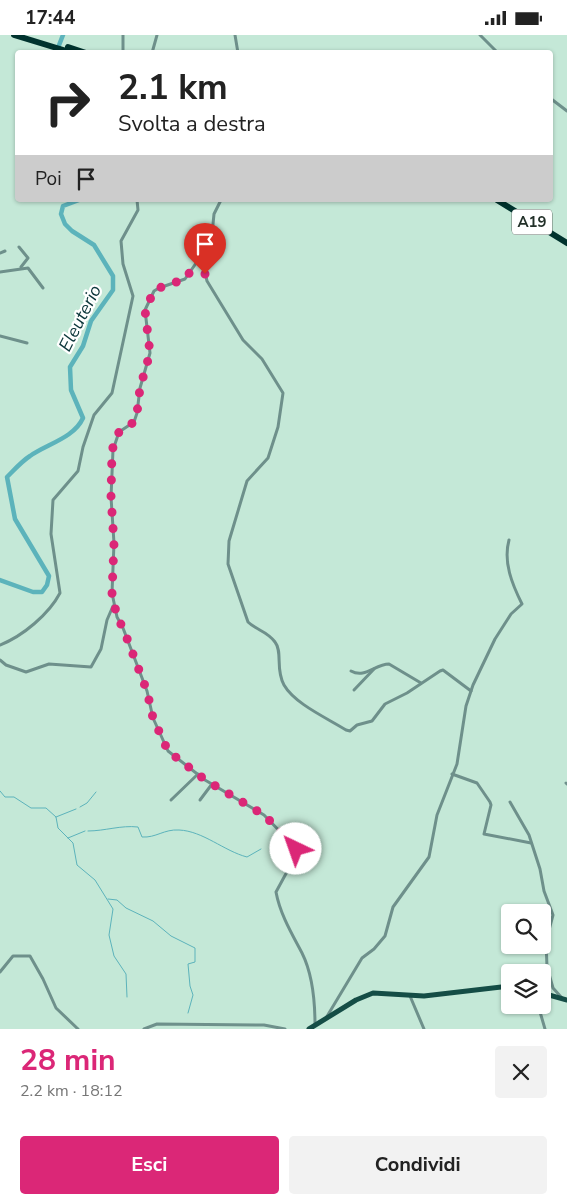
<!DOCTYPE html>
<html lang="it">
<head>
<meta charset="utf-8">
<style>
  :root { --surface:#fff; --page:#f2f2f2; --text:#222; --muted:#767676; --accent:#db2777 }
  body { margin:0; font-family:"Nunito Sans",sans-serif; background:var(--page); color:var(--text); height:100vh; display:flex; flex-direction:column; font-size:19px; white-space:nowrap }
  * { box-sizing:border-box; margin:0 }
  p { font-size:16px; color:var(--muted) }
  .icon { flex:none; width:28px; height:28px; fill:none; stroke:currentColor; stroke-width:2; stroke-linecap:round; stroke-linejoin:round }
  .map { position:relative; height:994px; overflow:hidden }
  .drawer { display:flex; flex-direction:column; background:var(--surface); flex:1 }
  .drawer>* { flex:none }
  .banner { position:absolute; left:15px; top:15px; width:538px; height:152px; border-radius:5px; box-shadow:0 1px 4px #0004; background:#fff; color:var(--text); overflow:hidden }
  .tools { position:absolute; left:501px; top:869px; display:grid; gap:10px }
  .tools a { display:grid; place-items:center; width:50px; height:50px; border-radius:5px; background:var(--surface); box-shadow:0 1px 4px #0004; font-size:25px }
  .pin { position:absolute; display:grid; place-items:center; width:42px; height:42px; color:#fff; margin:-51px -21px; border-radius:50% 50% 50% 0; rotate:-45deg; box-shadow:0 0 5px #0007 }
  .pin .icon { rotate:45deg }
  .me { position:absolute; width:55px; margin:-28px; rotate:318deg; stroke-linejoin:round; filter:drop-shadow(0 0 4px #0008) }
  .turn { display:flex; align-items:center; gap:18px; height:105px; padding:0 20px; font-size:22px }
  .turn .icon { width:65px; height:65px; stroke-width:2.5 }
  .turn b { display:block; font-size:35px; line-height:42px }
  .then { display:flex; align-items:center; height:48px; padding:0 20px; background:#0003; gap:10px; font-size:19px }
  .round { display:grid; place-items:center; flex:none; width:52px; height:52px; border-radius:5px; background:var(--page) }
  .summary { display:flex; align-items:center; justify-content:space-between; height:85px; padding:0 20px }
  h1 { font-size:30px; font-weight:700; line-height:38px; color:var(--accent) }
  .button { display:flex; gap:10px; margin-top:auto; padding:10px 20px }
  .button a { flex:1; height:58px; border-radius:5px; background:var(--accent); color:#fff; font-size:20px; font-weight:700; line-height:58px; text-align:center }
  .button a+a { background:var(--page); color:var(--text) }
  .status { display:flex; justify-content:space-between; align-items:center; height:35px; padding:0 25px; background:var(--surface); direction:ltr }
  .status svg { height:14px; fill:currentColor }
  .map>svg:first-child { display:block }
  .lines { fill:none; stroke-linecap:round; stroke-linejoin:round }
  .stream { stroke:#5cb3bb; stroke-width:1 }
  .river { stroke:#5cb3bb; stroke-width:4.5 }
  .minor { stroke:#6e908b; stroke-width:3 }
  .major { stroke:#154d46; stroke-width:5 }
  .highway { stroke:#00332e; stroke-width:6 }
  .route { stroke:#db2777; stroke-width:9; stroke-dasharray:0 16.2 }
  .labels { text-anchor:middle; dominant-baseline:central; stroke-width:4.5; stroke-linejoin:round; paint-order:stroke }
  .shield { fill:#fff; stroke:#646e69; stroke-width:1 }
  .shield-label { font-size:15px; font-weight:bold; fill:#223029 }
  .water-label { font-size:18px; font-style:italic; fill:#0b363a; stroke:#fff }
</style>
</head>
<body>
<div class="status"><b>17:44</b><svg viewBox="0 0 49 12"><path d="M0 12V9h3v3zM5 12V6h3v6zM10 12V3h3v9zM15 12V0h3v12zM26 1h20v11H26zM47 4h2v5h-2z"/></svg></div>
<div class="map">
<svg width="567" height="994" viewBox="0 0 567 994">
  <rect width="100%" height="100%" fill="#c4e8d7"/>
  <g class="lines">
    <g class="stream">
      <path d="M0 756 5 762H14L31 773H46L56 782 58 793 73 808 77 830 95 845 113 874 109 900 114 921 126 939 127 962"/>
      <path d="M80 772 87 768 96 757"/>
      <path d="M56 782 76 774"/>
      <path d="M88 796C105 796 121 790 138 792L142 802C156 803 164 794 179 795 203 796 224 816 247 822L261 814"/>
      <path d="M68 803 85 796"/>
      <path d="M108 864 117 865 126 873 153 886 171 901 195 913V927L188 929 190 951 193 960 188 978"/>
    </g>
    <g class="river">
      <path d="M56 18 63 0"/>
      <path d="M0 545 33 557H42L47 550 49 541 15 484 7 442C14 435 22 426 30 421 47 409 74 403 83 383L71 355 70 332 83 311 91 286 113 255V241L94 210 72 196 65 189 61 179 63 171 79 165"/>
    </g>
    <g class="minor">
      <path d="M123 0V18"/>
      <path d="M235 0 238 18"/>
      <path d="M480 0 498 18"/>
      <path d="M152 18 157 0"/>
      <path d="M550 63 567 76"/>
      <path d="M221 165 214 179 212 199 208 211 185 244 159 253 154 256 145 275 150 318 140 353 137 378 134 387 119 397 113 415 111 462 114 508 112 558 117 582 123 593 147 656 153 683 168 716 205 745 264 780 295 812V822L276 857C280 879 292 899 302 918 313 940 315 966 315 990"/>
      <path d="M212 202C216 216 202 230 207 246L243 305 262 324 283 358 278 392 268 423 247 446 229 506 228 529 248 587C256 595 267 596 275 607 283 617 275 634 284 650 295 669 327 683 346 695L350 696 357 690 372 686 385 669 407 658 440 636 443 635 471 656"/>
      <path d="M19 212 28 223 21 232"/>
      <path d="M0 218 5 216"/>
      <path d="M0 237 28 233 43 253"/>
      <path d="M0 301 27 308"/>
      <path d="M0 610C23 601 49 579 60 558L51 499 53 465 78 436 83 412 94 380 112 358 133 261 123 229 121 206 138 175 137 165"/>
      <path d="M0 625 6 630 26 637 49 629 91 632 101 614 107 585 113 571"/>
      <path d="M351 636C365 644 375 629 389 629L421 648"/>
      <path d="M354 655 374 634"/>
      <path d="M452 739 477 748 490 767 491 770 484 799 531 808"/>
      <path d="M566 748 567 749"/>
      <path d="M171 765 198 739"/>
      <path d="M200 765 212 749"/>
      <path d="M510 767 529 800 540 834 544 856 553 880 546 906 547 932 553 953 562 963"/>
      <path d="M0 937 13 921H30L43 944 56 973 78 994"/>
      <path d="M410 961 424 994"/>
      <path d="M538 970 545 994"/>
      <path d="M326 983 362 923 374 914 385 901 393 872 429 822 437 780 457 729 466 671 473 650 495 604 511 579 522 569C512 549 503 527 509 505"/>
      <path d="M144 994 157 989 264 990 285 994"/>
    </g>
    <g class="major">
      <path d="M542 958 567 965"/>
      <path d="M309 994 356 965 373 958 424 961 510 951"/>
    </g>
    <g class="highway">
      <path d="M14 0 73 18"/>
      <path d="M68 12 86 18"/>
      <path d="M497 165 567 208"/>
    </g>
  </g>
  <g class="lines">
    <path class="route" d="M205 239 212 209V202L208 212 185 244 159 253 154 256 145 275 150 318 140 353 137 378 134 387 119 397 112 415 111 462 114 508 112 558 117 582 123 593 147 656 153 683 168 716 204 744 264 780 292 808 296 814"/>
  </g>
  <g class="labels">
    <rect class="shield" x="512" y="174.5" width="40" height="25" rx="4"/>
    <g class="shield-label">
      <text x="532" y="187">A19</text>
    </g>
    <g class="water-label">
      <text transform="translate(80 283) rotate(-63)">Eleuterio</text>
    </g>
  </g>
</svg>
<div class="tools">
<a><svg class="icon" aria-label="search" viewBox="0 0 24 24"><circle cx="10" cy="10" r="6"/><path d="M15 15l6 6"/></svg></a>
<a><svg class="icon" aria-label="layers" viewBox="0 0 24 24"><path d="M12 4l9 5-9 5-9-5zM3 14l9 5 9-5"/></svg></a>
</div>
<div class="pin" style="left:205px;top:239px;background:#d93025"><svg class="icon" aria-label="arrive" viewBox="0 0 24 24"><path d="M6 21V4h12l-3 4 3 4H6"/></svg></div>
<svg class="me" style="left:296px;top:814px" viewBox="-20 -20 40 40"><circle r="19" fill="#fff"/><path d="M0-13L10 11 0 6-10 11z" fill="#db2777"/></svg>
<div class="banner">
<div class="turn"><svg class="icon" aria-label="right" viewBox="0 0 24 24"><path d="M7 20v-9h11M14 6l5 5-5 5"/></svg><div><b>2.1 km</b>Svolta a destra</div></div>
<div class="then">Poi<svg class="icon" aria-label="arrive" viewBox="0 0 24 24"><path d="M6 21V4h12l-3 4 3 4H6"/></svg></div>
</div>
</div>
<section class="drawer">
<div class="summary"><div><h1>28 min</h1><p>2.2 km · 18:12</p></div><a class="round"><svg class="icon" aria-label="close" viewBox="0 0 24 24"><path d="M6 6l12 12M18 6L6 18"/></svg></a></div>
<div class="button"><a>Esci</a><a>Condividi</a></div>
</section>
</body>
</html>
